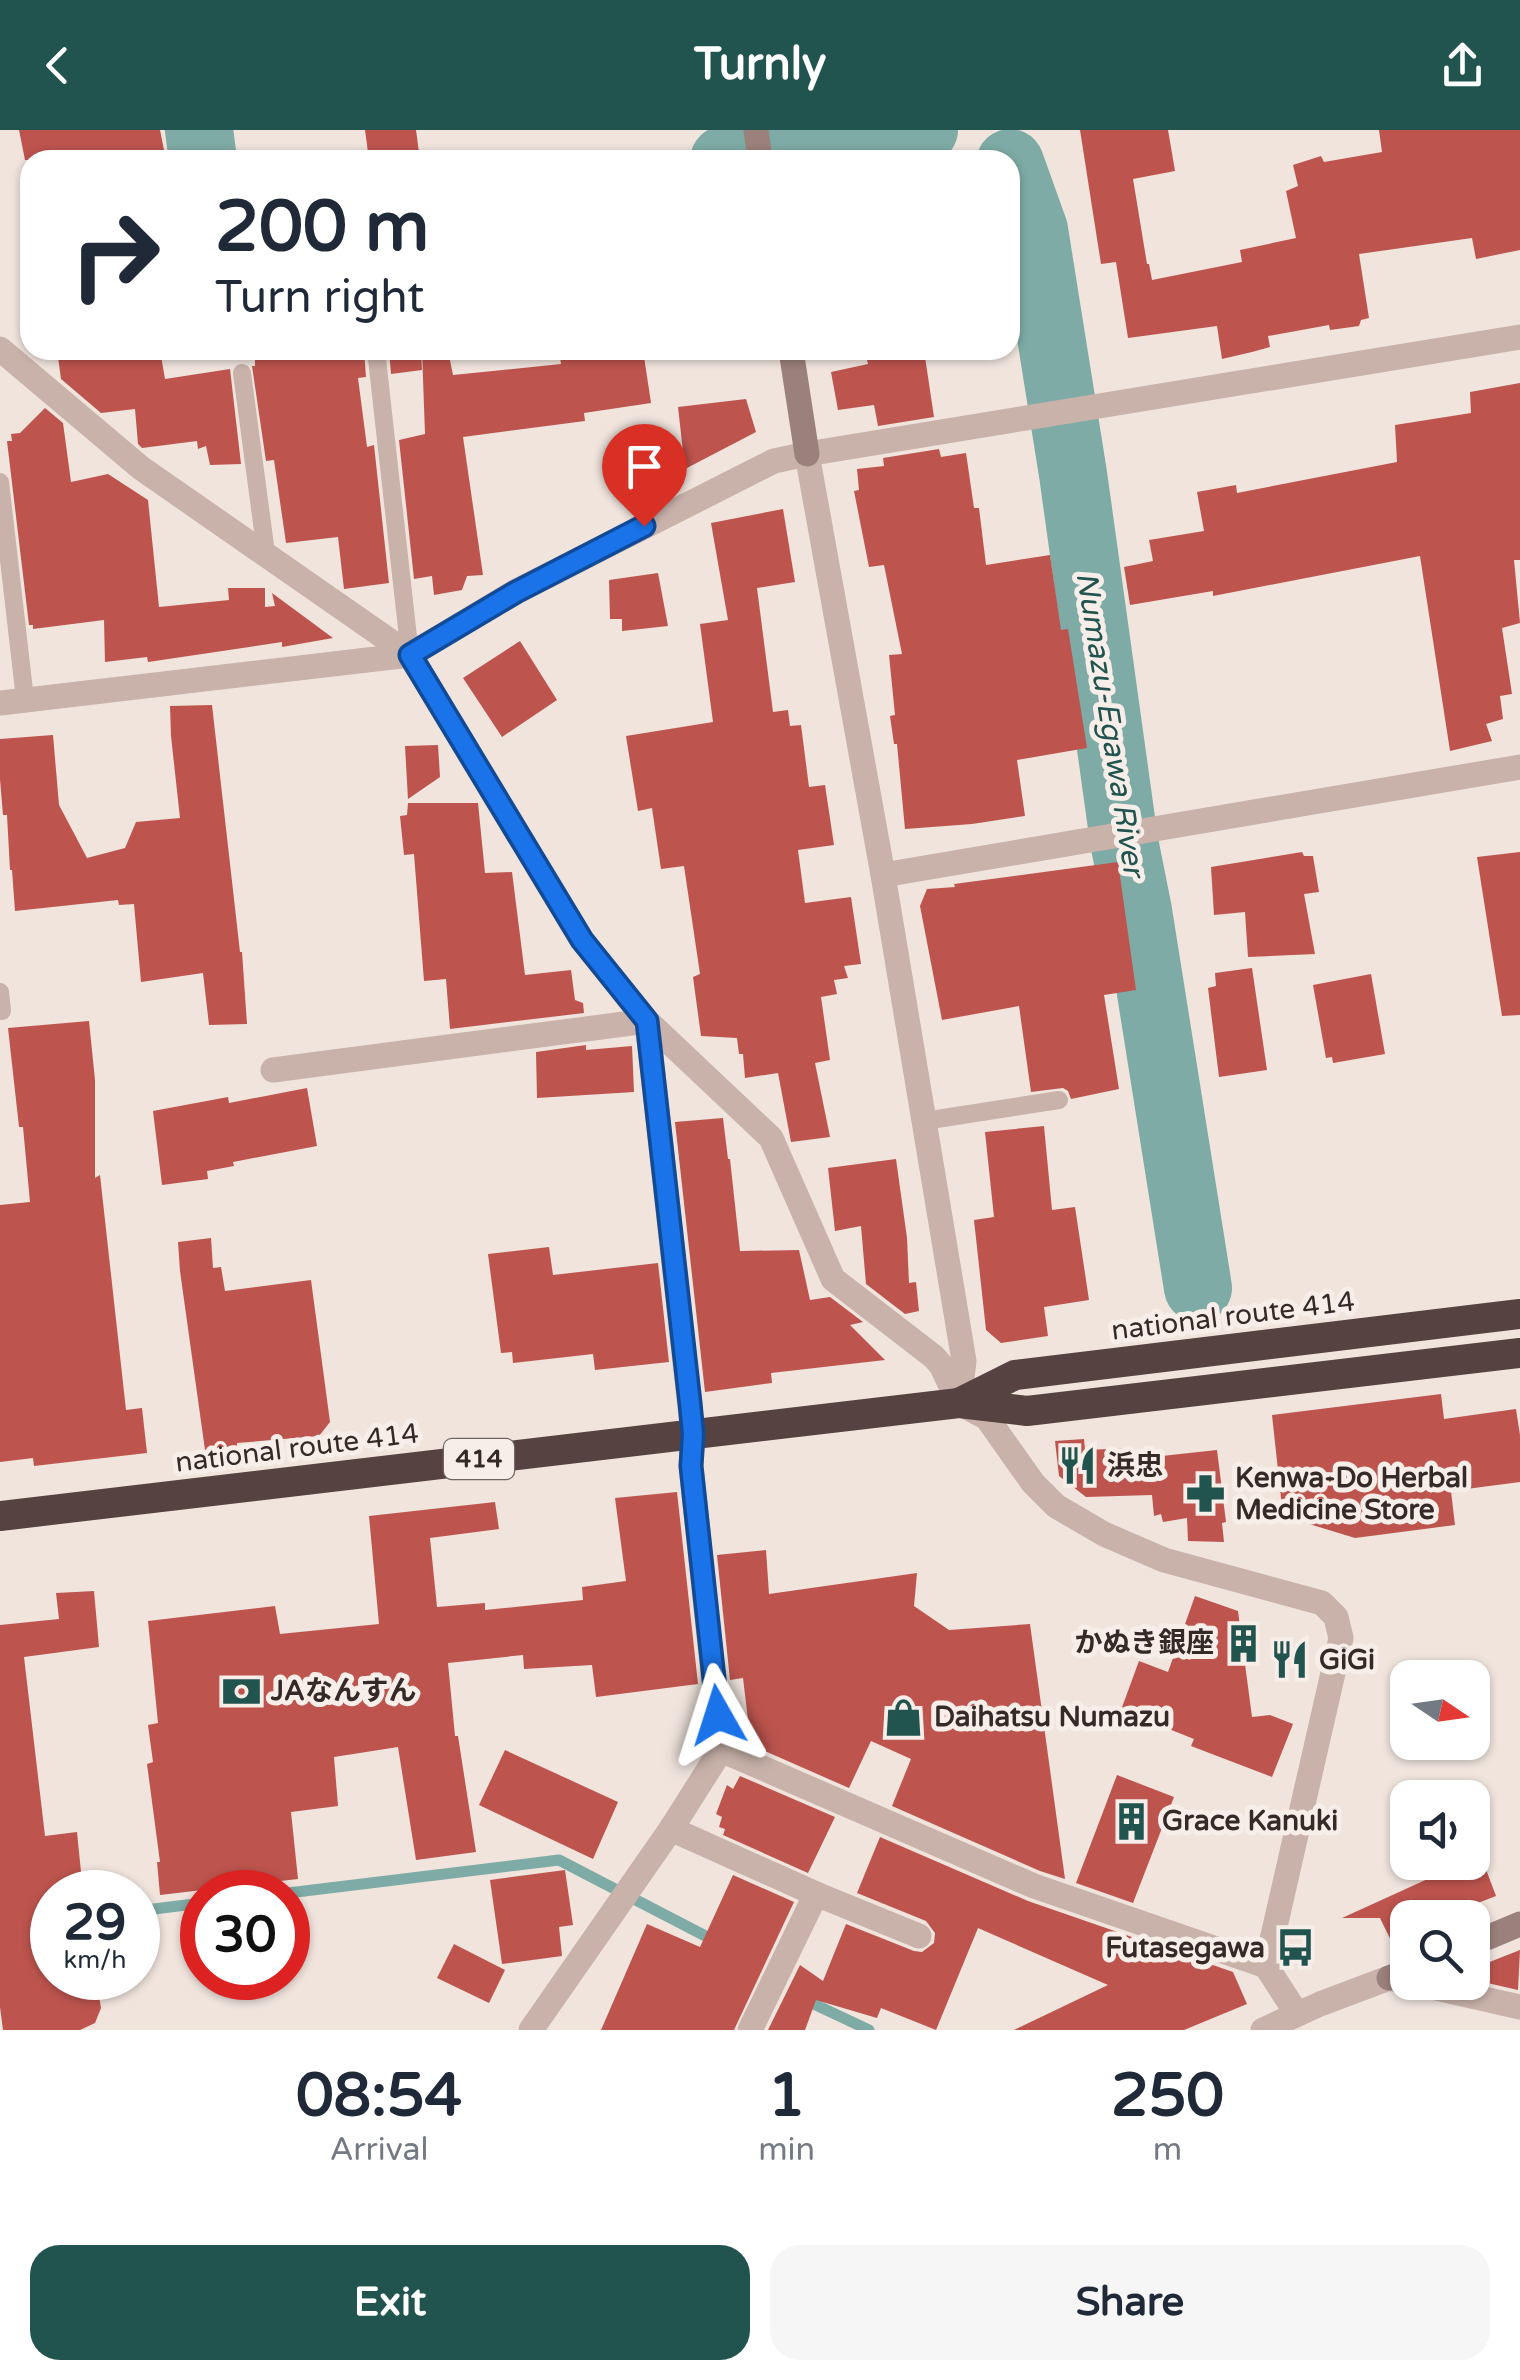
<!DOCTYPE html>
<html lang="en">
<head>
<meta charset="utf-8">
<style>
  :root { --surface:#fff; --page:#f6f6f7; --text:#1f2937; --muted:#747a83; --accent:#21544e }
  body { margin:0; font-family:"Varela Round","Noto Sans JP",sans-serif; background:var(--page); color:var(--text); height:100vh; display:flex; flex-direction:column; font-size:38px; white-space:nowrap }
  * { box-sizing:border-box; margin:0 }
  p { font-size:32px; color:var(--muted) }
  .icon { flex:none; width:55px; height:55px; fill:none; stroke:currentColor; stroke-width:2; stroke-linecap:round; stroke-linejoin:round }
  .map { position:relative; height:1900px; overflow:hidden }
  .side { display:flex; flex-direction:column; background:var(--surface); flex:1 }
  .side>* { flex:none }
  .banner { position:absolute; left:20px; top:20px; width:1000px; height:210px; border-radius:30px; box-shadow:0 2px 8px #0004; background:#fff; color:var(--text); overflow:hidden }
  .needle { width:65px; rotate:103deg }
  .buttons { position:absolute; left:1390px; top:1530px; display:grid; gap:20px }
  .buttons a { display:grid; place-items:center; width:100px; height:100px; border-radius:20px; background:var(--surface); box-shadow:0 2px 8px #0004; font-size:50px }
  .speed { position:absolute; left:30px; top:1740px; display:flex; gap:20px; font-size:50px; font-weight:700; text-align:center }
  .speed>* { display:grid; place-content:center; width:130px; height:130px; border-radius:50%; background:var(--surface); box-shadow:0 2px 8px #0004; line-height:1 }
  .speed small { font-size:25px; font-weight:400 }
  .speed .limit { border:15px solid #d22; background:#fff; color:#111 }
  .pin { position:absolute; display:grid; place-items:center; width:85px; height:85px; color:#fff; margin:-102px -42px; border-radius:50% 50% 50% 0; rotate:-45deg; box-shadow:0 0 10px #0007 }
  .pin .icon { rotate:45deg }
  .me { position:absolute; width:110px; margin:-55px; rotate:354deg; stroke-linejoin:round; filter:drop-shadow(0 0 8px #0008) }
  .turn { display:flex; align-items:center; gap:35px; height:210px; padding:0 30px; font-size:45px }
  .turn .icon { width:130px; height:130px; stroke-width:2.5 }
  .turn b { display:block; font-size:70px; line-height:85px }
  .eta { display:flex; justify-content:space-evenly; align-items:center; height:170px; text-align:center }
  .eta b { font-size:60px; font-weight:800; line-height:70px }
  .primary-button { display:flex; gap:20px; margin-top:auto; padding:20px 30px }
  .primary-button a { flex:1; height:115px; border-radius:30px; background:var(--accent); color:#fff; font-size:40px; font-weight:800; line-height:115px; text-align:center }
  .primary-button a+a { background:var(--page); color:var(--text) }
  header { display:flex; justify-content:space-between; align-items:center; height:130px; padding:0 30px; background:var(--accent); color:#fff; font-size:45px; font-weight:800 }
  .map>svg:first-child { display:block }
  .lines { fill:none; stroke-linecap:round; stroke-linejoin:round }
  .stream { stroke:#7eaba5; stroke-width:11 }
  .river { stroke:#7eaba5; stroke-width:68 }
  .building { fill:#bd544e }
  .lane { stroke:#c8b2aa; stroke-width:18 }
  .street { stroke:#c8b2aa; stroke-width:25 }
  .secondary { stroke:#9b817b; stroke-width:25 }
  .highway { stroke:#564341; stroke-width:30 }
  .route-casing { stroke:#114b97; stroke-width:25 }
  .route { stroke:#1a73e8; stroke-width:18 }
  .labels { text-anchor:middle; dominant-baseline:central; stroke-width:10; stroke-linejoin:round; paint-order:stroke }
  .shield { fill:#f8eee9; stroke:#706563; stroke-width:2.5 }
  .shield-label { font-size:25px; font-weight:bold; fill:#362a29 }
  .street-label { font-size:28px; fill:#362a29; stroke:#f8eee9 }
  .poi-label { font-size:28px; font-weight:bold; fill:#362a29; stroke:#f8eee9; text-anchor:start }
  .water-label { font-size:30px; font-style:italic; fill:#21544e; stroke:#f8eee9 }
</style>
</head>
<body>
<header><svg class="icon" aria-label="back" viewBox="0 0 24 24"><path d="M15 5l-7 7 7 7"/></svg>Turnly<svg class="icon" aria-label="share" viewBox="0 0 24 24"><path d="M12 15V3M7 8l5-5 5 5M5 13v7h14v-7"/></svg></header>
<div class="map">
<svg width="1520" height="1900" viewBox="0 0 1520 1900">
  <rect width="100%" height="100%" fill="#f0e4dd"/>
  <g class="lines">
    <g class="stream">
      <path d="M288 1763 559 1730 715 1811"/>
      <path d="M138 1781 202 1773"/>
      <path d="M801 1868 869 1900"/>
    </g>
    <g class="river">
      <path d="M199 0 203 30"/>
      <path d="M724 30 827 12 924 0"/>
      <path d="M1010 33 1034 100 1073 344 1124 711 1138 781 1198 1158"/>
    </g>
  </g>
  <g class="building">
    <path d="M19 0H160L166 30H25Z"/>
    <path d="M365 0H416L420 30H369Z"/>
    <path d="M1080 0H1168L1175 41 1133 49 1147 134H1149L1152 150 1242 132 1240 120 1296 108 1286 61 1298 56 1293 35 1321 26 1324 32 1382 22 1379 0H1520V120L1476 129 1472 108 1359 124 1369 188 1361 190 1359 196 1330 200 1329 195 1268 206 1270 217 1252 222 1222 229 1217 196 1128 208 1116 132 1101 134Z"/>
    <path d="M57 220H160L165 249 230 239 241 334 210 335 206 316 198 319 197 311 142 318 138 314 135 279 101 283 61 249Z"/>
    <path d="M255 220H364L366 247 358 248 367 317 374 315 389 453 344 459 338 407 286 413 274 330 266 331 252 236H255Z"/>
    <path d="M389 220H421L422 240 391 244Z"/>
    <path d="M422 220H448L453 245 561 234 559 220H643L651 273 584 283 585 291 463 307 483 445 467 446 462 460 434 465 432 446 414 449 399 310 425 304Z"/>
    <path d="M902 220H924L934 287 878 296 874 275 838 280 831 242 868 234 866 226Z"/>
    <path d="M1520 253V430H1514L1520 493 1502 498 1512 564 1500 566 1503 589 1486 594 1492 611 1450 621 1420 426 1213 466V461L1130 475 1124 437 1153 431 1149 410 1204 401 1197 362 1236 355 1237 363 1397 332 1395 295 1471 283 1470 262Z"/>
    <path d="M746 269 756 302 685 339 678 277Z"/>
    <path d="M45 278 63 293 71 352 108 344 148 370 159 477 229 470 228 458H265V477L275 476 272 463 333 508 282 517V512L148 532 147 527 105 532 104 490 33 499V495H29L7 311H12L11 304 20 303Z"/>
    <path d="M939 319 941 327 966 323 974 378H979L986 435 1050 425 1061 500 1068 499 1087 618 1017 630 1025 686 972 694 905 699 897 614H894L890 586 895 585 889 525 902 524 884 435 869 437 854 361 859 360 857 339 884 336 883 328Z"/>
    <path d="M783 379 795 452 757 458 773 582 788 580 790 596 801 595 809 657 825 655 834 715 798 720 805 773 851 767 861 834 844 836 848 848 834 850 837 864 821 867 830 930 815 933 830 1007 791 1012 778 943 745 948 743 924H739L737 908 701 906 693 847 700 844 684 736 661 739 652 678 638 681 626 606 713 592 700 494 728 490 711 393Z"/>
    <path d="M658 443 668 496 622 501V489H610L609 450Z"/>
    <path d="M520 511 557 570 502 607 463 548Z"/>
    <path d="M212 575 240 822H242L247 894 209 895 203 843 141 852 134 774 119 775 118 770 15 781 12 740H10L7 685H3L0 649V609L53 605 59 675 87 728 125 718 136 692 180 688 171 606 170 576Z"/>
    <path d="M438 615 440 647 408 669 405 616Z"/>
    <path d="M408 673H478L485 743 512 742 525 845 571 840 575 870 583 873 584 883 450 899 446 849 424 851 414 724 404 725 400 686 407 685Z"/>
    <path d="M1302 722 1304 726H1313L1319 762 1304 764 1315 824 1248 827 1245 782 1214 785 1211 737Z"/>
    <path d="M1520 722V885L1502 886 1477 727Z"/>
    <path d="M1118 732 1136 860 1104 865 1119 959 1071 969 1068 961 1063 958 1031 962 1019 876 942 890 920 776 927 759 955 757 954 754Z"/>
    <path d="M1252 838 1267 940 1219 947 1208 858 1216 856 1215 843Z"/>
    <path d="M1371 844 1385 924 1333 933 1332 927 1326 928 1313 855Z"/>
    <path d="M89 891 95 950V1048L100 1045 126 1280 142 1278 147 1323 34 1336 33 1328 0 1332V1075L30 1072 23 997H19L8 898Z"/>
    <path d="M586 915V920L632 916 634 962 537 968 536 922Z"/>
    <path d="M307 958 317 1016 233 1032 234 1036 207 1041 208 1049 162 1055 153 981 228 967 229 973Z"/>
    <path d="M723 988 728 1029H730L740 1121 799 1120 810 1170 830 1167 863 1192 850 1195 885 1230 771 1243 772 1253 705 1262 675 992Z"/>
    <path d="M1044 996 1052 1080 1075 1077 1089 1170 1044 1177 1048 1206 1001 1213 986 1200 974 1090 994 1087 985 1002Z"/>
    <path d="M896 1029 907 1108 909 1153 916 1152 919 1181 905 1184 866 1154 861 1096 835 1101 828 1038Z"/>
    <path d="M211 1108 213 1138 221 1137 225 1161 311 1150 330 1292 319 1306 237 1313V1316L205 1320 180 1141 178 1112Z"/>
    <path d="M549 1117 553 1145 658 1133 669 1232 595 1240 593 1224 513 1233 512 1222 501 1223 488 1124Z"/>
    <path d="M1441 1264 1444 1289 1516 1279 1520 1305V1352L1451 1361 1455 1395 1355 1408 1283 1386 1272 1285Z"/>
    <path d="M1084 1309 1085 1320 1133 1318 1134 1329 1217 1320 1226 1392 1222 1393 1224 1412 1188 1411 1187 1388 1163 1392 1161 1384 1154 1386 1152 1365 1086 1367 1059 1346 1055 1311Z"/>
    <path d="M677 1362 698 1554 596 1567 592 1535 524 1539 523 1525 448 1533 455 1606H458L476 1722 416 1730 398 1617 334 1627 338 1676 291 1682 298 1749 160 1765 157 1732H160L147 1634 153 1632 148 1595 158 1593 148 1491 275 1476 280 1504 379 1494 369 1386 495 1372 499 1399 430 1408 437 1477 485 1473V1480L583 1470 582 1457 626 1451 615 1368Z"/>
    <path d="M766 1420 769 1464 917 1443 914 1476 949 1500 1030 1494 1065 1749 1040 1741 892 1676 911 1629 871 1611 849 1658 751 1615 743 1548 730 1550 717 1425Z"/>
    <path d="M94 1461 99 1517 24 1527 45 1706 77 1702 83 1762H52V1848H96L101 1878 95 1893 80 1900H3L0 1877V1495L59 1489 56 1463Z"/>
    <path d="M1195 1466 1238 1481 1252 1587 1270 1585 1293 1594 1272 1647 1191 1616 1194 1609 1121 1580 1139 1531 1168 1542Z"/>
    <path d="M505 1620 618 1672 593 1729 479 1675Z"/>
    <path d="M1117 1645 1174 1667 1133 1773 1076 1753Z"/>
    <path d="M740 1646 835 1687 808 1743 723 1705 725 1699 719 1697 722 1687 716 1684 727 1655 733 1659Z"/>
    <path d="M880 1707 1028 1771 1233 1842 1247 1874 1184 1900H1014L1108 1855 978 1798 936 1900 881 1878 877 1888 816 1870 805 1900H768L800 1835 823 1851 846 1794 914 1821 922 1822 934 1813 935 1803 926 1791 857 1763Z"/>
    <path d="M1481 1726 1496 1766 1439 1788H1408V1825L1399 1827 1380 1788H1342L1465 1732H1472V1729Z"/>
    <path d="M565 1740 573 1795 559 1797 562 1826 502 1834 490 1750Z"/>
    <path d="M733 1745 794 1772 734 1900H601L647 1794 700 1817Z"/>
    <path d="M454 1814 505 1840 489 1873 437 1848Z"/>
    <path d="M1520 1820 1518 1860 1483 1852 1477 1837Z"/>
  </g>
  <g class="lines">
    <g class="lane">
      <path d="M376 220 410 525"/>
      <path d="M242 243 266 423"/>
      <path d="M0 352 25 569"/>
      <path d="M0 862 2 881"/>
      <path d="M924 991 1059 970"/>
    </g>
    <g class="street">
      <path d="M0 219 141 338 410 525 582 810 647 891 771 1008 833 1149 934 1227 941 1235 959 1273 987 1288 1033 1353 1056 1376 1104 1404 1164 1430 1322 1473 1336 1487 1341 1508 1266 1836 1297 1884"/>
      <path d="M807 324 883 745 964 1231 959 1273"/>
      <path d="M0 573 410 525 515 462 774 331 807 324 1520 207"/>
      <path d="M883 745 1520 637"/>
      <path d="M273 940 647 891 693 1304 691 1336 721 1620 671 1699 531 1900"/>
      <path d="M721 1620 1034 1756 1266 1836"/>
      <path d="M671 1699 816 1764 919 1806"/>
      <path d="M1410 1852 1520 1877"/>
      <path d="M750 1900 816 1764"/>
      <path d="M1263 1900 1320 1874 1389 1848 1407 1852"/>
    </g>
    <g class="secondary">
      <path d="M756 0 760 30"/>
      <path d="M791 220 807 324"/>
      <path d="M1472 1814 1520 1794"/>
      <path d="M1389 1848 1408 1841"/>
    </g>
    <g class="highway">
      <path d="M959 1273 1015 1245 1520 1184"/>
      <path d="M0 1386 959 1273 1027 1281 1520 1223"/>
    </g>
  </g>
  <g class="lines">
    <defs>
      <path id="route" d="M644 396 516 462 410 525 582 810 647 891 690 1273 693 1304 691 1336 718 1585"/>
    </defs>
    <use href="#route" class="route-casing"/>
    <use href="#route" class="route"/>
  </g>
  <defs>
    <symbol id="restaurant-bare" viewBox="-9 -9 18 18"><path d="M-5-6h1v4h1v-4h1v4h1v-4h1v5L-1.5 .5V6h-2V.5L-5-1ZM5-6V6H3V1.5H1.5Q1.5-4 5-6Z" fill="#21544e" stroke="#f8eee9" stroke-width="2.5" paint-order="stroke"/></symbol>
    <symbol id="pharmacy-bare" viewBox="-9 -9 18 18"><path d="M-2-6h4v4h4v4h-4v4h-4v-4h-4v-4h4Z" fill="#21544e" stroke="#f8eee9" stroke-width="2.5" paint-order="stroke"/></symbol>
    <symbol id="building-bare" viewBox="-9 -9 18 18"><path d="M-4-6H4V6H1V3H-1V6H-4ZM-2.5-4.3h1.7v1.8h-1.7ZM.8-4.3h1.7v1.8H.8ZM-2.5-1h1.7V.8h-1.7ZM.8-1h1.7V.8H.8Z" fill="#21544e" stroke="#f8eee9" stroke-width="2.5" paint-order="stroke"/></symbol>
    <symbol id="bank-bare" viewBox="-9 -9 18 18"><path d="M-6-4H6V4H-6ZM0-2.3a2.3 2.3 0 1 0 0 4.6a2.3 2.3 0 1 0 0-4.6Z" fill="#21544e" stroke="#f8eee9" stroke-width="2.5" paint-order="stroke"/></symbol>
    <symbol id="shop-bare" viewBox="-9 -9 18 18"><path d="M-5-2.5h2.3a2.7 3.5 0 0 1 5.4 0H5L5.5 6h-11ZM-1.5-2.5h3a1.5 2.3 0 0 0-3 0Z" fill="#21544e" stroke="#f8eee9" stroke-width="2.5" paint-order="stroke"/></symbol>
    <symbol id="bus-bare" viewBox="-9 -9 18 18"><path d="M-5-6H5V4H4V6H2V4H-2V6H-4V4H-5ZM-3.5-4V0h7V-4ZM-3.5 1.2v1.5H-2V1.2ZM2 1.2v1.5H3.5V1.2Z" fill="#21544e" stroke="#f8eee9" stroke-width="2.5" paint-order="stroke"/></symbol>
  </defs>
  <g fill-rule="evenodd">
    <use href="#restaurant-bare" x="1050" y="1308" width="55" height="55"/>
    <use href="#pharmacy-bare" x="1178" y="1336" width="55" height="55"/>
    <use href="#building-bare" x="1216" y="1486" width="55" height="55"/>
    <use href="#restaurant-bare" x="1262" y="1502" width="55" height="55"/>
    <use href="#bank-bare" x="214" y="1534" width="55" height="55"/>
    <use href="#shop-bare" x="876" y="1560" width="55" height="55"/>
    <use href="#building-bare" x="1104" y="1664" width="55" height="55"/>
    <use href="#bus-bare" x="1268" y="1790" width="55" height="55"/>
  </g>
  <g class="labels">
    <rect class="shield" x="444" y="1309" width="70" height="40" rx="8"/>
    <g class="shield-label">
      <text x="479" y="1329">414</text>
    </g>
    <g class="street-label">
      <text transform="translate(1233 1186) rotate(-7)">national route 414</text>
      <text transform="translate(297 1318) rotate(-7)">national route 414</text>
    </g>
    <g class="poi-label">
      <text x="1107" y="1336">浜忠</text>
      <text x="1235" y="1348">Kenwa-Do Herbal<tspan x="1235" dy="32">Medicine Store</tspan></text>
      <text x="1214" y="1513" text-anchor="end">かぬき銀座</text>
      <text x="1319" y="1530">GiGi</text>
      <text x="271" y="1561">JAなんすん</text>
      <text x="934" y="1587">Daihatsu Numazu</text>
      <text x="1162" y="1691">Grace Kanuki</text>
      <text x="1265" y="1818" text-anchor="end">Futasegawa</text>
    </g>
    <g class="water-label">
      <text transform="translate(1110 594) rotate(81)">Numazu-Egawa River</text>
    </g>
  </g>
</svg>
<div class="buttons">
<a><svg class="needle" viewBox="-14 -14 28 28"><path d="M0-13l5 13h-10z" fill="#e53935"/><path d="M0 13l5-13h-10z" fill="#747a83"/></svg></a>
<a><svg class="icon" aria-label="sound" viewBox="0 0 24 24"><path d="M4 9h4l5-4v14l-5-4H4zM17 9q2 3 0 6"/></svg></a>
<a><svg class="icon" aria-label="search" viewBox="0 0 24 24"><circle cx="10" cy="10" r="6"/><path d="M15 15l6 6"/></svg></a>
</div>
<div class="speed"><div>29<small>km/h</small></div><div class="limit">30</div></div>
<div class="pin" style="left:644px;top:396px;background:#d93025"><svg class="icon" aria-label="arrive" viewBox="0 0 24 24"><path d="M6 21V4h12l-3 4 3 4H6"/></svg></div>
<svg class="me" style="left:718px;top:1585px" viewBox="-20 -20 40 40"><path d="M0-17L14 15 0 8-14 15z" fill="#1a73e8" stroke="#fff" stroke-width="4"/></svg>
<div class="banner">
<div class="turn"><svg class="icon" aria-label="right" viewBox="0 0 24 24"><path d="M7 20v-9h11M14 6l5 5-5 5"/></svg><div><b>200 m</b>Turn right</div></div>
</div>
</div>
<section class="side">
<div class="eta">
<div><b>08:54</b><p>Arrival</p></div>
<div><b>1</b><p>min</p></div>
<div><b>250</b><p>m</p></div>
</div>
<div class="primary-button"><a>Exit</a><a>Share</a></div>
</section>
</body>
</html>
